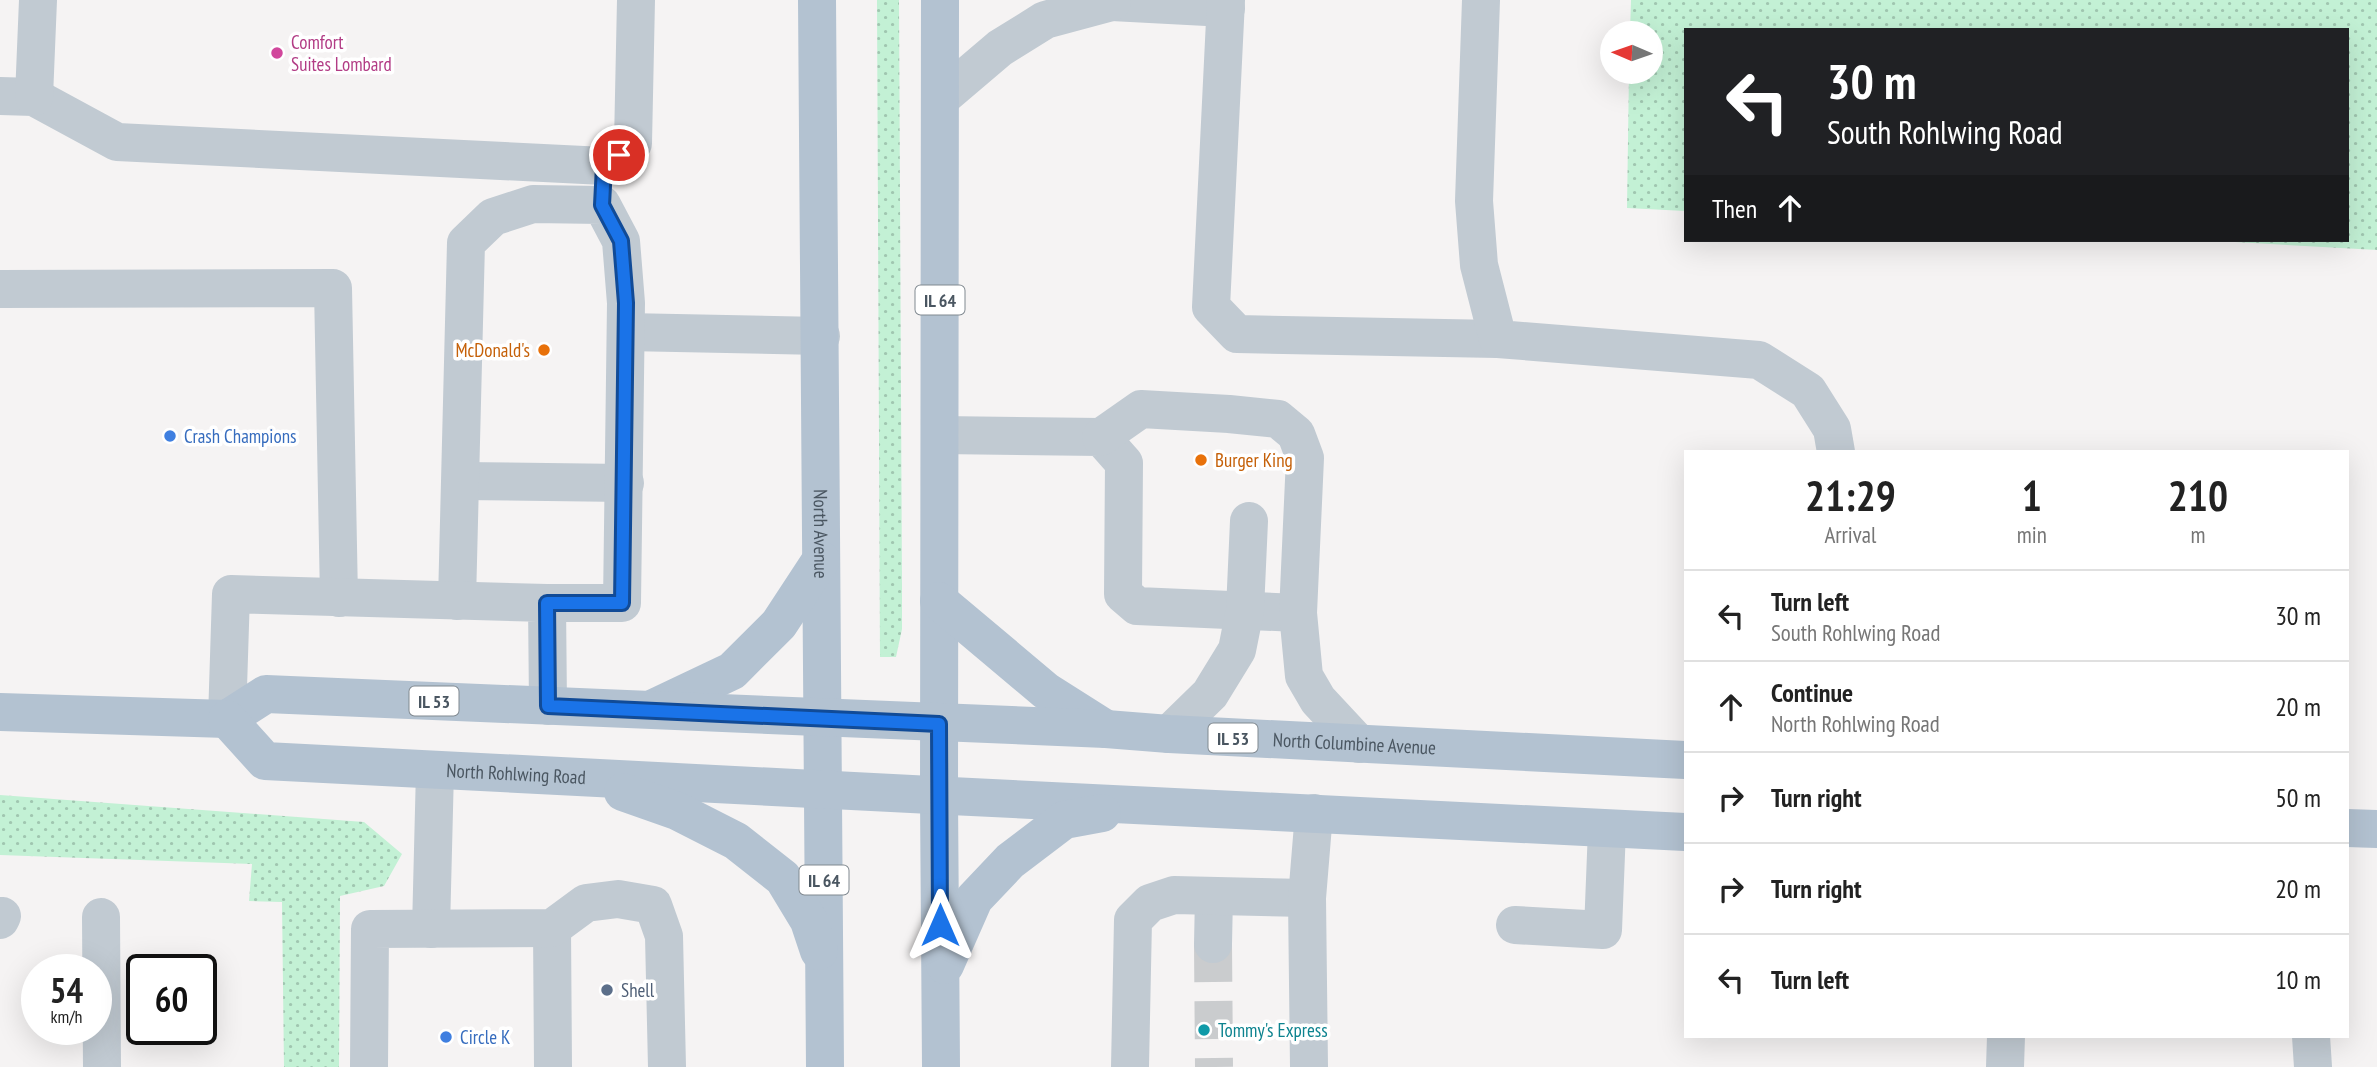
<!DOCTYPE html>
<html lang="en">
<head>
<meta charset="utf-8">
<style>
  :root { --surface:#fff; --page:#f2f2f2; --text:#222; --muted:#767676; --line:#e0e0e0 }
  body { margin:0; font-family:"PT Sans Narrow",sans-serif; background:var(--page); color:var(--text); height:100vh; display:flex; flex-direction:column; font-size:26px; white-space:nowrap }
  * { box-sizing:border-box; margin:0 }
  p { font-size:23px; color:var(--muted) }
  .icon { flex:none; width:38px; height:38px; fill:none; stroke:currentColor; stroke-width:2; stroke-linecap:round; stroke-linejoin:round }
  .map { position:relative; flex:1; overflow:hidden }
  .details { position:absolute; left:1684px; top:450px; width:665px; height:588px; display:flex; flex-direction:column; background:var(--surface); border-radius:0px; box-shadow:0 7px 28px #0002 }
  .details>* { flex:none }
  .banner { position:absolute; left:1684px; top:28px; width:665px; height:214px; border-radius:0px; box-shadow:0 7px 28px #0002; background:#202124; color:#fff; overflow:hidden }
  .needle { width:46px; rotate:272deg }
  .buttons { position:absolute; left:1600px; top:21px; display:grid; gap:14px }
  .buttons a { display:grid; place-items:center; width:63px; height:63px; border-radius:50%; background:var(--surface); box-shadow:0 7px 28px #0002; font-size:35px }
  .speed { position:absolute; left:21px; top:954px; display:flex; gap:14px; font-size:35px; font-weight:700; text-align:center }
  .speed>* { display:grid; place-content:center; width:91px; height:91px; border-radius:50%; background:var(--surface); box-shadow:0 7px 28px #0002; line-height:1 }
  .speed small { font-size:18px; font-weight:400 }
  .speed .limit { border:4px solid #111; border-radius:10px; background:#fff; color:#111 }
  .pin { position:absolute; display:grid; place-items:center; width:60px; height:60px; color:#fff; margin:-30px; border:4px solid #fff; border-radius:50%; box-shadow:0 2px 7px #0007 }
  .me { position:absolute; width:77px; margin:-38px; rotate:0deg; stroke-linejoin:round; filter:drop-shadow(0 0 5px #0008) }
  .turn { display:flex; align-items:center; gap:24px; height:147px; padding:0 28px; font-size:32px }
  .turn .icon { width:91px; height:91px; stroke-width:2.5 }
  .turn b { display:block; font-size:49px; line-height:60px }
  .then { display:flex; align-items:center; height:66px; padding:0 28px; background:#0003; gap:14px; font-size:26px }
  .eta { display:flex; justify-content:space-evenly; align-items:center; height:119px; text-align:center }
  .eta b { font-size:42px; font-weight:800; line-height:49px }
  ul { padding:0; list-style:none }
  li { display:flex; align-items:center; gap:21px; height:91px; padding:0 28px; border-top:2px solid var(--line) }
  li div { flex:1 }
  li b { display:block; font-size:26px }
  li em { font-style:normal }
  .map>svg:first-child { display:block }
  .grass { fill:url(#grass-dots) }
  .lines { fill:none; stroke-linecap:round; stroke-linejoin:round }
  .minor-tunnel { stroke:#caccce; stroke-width:38; stroke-dasharray:38 19; stroke-linecap:butt }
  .minor { stroke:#c1cad2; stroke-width:38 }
  .major { stroke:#b3c2d1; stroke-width:38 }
  .route-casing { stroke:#114b97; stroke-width:18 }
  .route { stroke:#1a73e8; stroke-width:12 }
  .hotel-dot { fill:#d1479c; stroke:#fff; stroke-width:2.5 }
  .food-dot { fill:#e8710a; stroke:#fff; stroke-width:2.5 }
  .shop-dot { fill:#3f7fe0; stroke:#fff; stroke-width:2.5 }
  .service-dot { fill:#5c6f8a; stroke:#fff; stroke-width:2.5 }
  .culture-dot { fill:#0f9aa8; stroke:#fff; stroke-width:2.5 }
  .labels { text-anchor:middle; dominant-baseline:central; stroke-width:7; stroke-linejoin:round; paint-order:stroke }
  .shield { fill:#fff; stroke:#808990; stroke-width:2 }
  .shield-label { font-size:18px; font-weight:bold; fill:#4a5661 }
  .hotel-label { font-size:19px; fill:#b23c85; stroke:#fff; text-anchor:start }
  .food-label { font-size:19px; fill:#c56008; stroke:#fff; text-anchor:end }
  .shop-label { font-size:19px; fill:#366cbe; stroke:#fff; text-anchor:start }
  .street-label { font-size:19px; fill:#4a5661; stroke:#fff }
  .service-label { font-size:19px; fill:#4e5e75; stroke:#fff; text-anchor:start }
  .culture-label { font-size:19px; fill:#0d838f; stroke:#fff; text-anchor:start }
</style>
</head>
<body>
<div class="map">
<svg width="2377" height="1067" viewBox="0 0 2377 1067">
  <defs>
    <pattern id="grass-dots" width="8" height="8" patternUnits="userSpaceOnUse" patternTransform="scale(1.75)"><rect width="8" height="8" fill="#c3f1d5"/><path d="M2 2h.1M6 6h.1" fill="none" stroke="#a0c6b0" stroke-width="1.8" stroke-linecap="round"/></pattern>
  </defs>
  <rect width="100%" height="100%" fill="#f5f3f3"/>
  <g class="grass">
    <path d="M877 0H899L902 588V629L896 657H880Z"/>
    <path d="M1631 0H2377V250L2199 240H2347V30H1685V211L1627 208 1629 72H1650V33H1630Z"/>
    <path d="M0 795 364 822 402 854 384 886 340 896 339 1067H284L282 902 249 901 252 864 0 855Z"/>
  </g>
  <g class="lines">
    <path class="minor-tunnel" d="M1213 944 1214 1067"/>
    <g class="minor">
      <path d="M1112 0V2L1226 8"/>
      <path d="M1226 0 1211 307 1237 334 1498 339"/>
      <path d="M1481 0 1474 201 1479 265 1498 339 1759 360 1808 391 1832 429 1836 452"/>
      <path d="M0 96 34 97 117 142 604 166 633 143 636 0"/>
      <path d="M34 97 38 0"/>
      <path d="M940 99 1000 48 1045 20 1112 2"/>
      <path d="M0 289 333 288 339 598"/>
      <path d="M626 332 821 336"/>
      <path d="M940 435 1101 437 1124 463 1123 594 1137 606 1298 613"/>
      <path d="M1101 437 1141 409 1229 414 1278 419 1296 434 1305 458 1298 613 1304 676 1318 700 1359 744"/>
      <path d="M461 481 625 483"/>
      <path d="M457 601 466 243 493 217 533 204 602 205 621 241 626 303 622 603H547"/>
      <path d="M227 719 231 594 547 603 548 706"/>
      <path d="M1169 734 1210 694 1237 650 1245 610 1249 521"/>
      <path d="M101 917 102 1067"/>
      <path d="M0 920 2 916"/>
      <path d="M1515 925 1603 930 1607 829"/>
      <path d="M552 928 553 1067"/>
      <path d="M431 929 435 770"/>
      <path d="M1213 944 1214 896"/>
      <path d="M2311 1036 2313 1067"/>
      <path d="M369 1067 370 929 552 928 586 903 618 899 653 905 664 936 667 1067"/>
      <path d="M1130 1067 1133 920 1150 903 1174 895 1307 898"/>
      <path d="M1309 1067 1307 898 1314 813"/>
      <path d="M2005 1067 2006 1036"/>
    </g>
    <g class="major">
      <path id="s1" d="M817 0 825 1067"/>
      <path d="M940 0 939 797 941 1067"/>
      <path d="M939 601 1046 691 1106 729"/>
      <path d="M654 708 732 671 779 624 821 560"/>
      <path id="s2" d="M0 712 227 719 266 694 1106 729 1169 734 1685 760"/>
      <path id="s3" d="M227 719 265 761C738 784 1212 811 1685 832"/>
      <path d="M623 792 677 811 736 841 783 878 809 921 819 951"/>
      <path d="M2347 828 2377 829"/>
      <path d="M945 965 974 899 1010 861 1064 820 1102 813"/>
    </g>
  </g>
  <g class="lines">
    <defs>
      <path id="route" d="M619 155 604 166 602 205 621 241 626 303 622 603H547L548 706 939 724 940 925"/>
    </defs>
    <use href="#route" class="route-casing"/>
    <use href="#route" class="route"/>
  </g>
  <circle class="hotel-dot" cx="277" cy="53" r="7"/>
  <g class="food-dot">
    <circle cx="544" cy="350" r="7"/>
    <circle cx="1201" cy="460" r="7"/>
  </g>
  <g class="shop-dot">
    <circle cx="170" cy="436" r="7"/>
    <circle cx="446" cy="1037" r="7"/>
  </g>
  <circle class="service-dot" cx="607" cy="990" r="7"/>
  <circle class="culture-dot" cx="1204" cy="1030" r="7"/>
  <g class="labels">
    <g class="shield">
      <rect x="915.5" y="285.5" width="49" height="29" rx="5"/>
      <rect x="409.5" y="686.5" width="49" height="29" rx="5"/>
      <rect x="1208.5" y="723.5" width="49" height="29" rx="5"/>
      <rect x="799.5" y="865.5" width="49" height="29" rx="5"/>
    </g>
    <g class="shield-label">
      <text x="940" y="300">IL 64</text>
      <text x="434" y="701">IL 53</text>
      <text x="1233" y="738">IL 53</text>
      <text x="824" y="880">IL 64</text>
    </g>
    <g class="hotel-label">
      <text x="291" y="42">Comfort<tspan x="291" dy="22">Suites Lombard</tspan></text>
    </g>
    <g class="food-label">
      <text x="530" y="350">McDonald's</text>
      <text x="1215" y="460" text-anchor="start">Burger King</text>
    </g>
    <g class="shop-label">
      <text x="184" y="436">Crash Champions</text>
      <text x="460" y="1037">Circle K</text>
    </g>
    <g class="street-label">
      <text stroke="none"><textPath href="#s1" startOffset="534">North Avenue</textPath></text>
      <text stroke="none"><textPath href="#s2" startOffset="1363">North Columbine Avenue</textPath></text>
      <text stroke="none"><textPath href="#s3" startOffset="308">North Rohlwing Road</textPath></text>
    </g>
    <g class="service-label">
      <text x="621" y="990">Shell</text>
    </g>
    <g class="culture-label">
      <text x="1218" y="1030">Tommy's Express</text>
    </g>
  </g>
</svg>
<div class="buttons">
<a><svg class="needle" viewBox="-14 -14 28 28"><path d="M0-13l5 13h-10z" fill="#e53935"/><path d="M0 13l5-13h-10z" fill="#767676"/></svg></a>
</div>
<div class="speed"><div>54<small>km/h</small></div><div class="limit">60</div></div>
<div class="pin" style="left:619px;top:155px;background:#d93025"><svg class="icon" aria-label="arrive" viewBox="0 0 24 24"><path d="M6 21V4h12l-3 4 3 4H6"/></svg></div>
<svg class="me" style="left:940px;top:925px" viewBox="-20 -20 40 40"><path d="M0-17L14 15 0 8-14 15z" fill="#1a73e8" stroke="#fff" stroke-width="4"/></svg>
<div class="banner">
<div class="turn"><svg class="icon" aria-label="left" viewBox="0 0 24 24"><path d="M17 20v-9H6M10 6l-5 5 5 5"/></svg><div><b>30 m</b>South Rohlwing Road</div></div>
<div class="then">Then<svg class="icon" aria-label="ahead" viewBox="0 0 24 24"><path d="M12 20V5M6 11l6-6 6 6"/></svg></div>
</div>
<section class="details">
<div class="eta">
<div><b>21:29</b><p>Arrival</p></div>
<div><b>1</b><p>min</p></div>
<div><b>210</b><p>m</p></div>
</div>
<ul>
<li><svg class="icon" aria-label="left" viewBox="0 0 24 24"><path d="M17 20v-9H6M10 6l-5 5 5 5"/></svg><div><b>Turn left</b><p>South Rohlwing Road</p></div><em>30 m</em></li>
<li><svg class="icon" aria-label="ahead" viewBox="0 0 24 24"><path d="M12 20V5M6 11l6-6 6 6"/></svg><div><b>Continue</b><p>North Rohlwing Road</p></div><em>20 m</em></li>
<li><svg class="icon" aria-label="right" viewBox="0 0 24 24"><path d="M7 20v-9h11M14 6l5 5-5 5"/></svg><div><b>Turn right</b></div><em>50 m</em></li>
<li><svg class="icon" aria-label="right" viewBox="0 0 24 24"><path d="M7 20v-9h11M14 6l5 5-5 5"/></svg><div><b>Turn right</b></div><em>20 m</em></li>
<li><svg class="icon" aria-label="left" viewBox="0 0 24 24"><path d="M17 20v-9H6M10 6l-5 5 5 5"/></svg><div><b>Turn left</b></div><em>10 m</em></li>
</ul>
</section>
</div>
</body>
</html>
